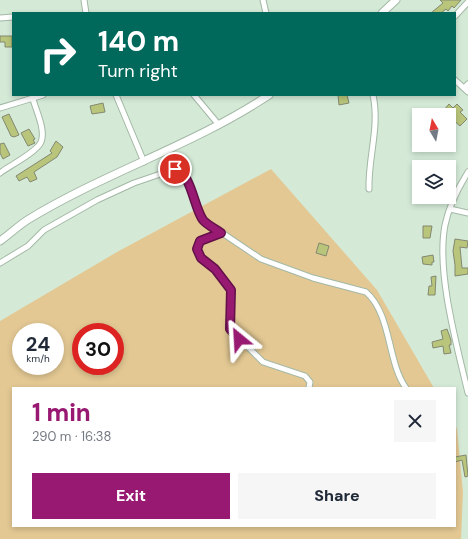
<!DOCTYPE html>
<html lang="en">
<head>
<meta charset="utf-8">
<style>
  :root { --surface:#fff; --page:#f6f6f7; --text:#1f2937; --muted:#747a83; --accent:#981971 }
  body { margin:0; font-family:"DM Sans",sans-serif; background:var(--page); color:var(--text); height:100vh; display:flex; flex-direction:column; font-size:15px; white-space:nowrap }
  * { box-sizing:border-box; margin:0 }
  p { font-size:13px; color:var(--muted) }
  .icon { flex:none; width:22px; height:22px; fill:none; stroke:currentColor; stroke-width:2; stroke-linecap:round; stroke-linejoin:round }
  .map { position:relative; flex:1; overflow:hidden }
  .sheet { position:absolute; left:12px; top:387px; width:444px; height:140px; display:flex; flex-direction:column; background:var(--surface); border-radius:0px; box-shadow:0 2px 6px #0003 }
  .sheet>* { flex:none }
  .top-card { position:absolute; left:12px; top:12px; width:444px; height:84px; border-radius:0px; box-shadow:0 2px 6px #0003; background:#00695c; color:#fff; overflow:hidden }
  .needle { width:26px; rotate:350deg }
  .fabs { position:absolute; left:412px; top:108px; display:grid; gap:8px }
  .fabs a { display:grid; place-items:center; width:44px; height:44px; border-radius:0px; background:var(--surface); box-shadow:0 2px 6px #0003; font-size:20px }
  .speed { position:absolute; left:12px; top:323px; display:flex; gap:8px; font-size:20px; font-weight:700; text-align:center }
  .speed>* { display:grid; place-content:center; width:52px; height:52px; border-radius:50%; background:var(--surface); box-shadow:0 2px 6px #0003; line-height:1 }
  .speed small { font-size:10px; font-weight:400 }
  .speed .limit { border:6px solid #d22; background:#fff; color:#111 }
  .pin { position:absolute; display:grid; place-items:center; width:34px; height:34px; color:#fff; margin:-17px; border:2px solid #fff; border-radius:50%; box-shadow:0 1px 4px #0007 }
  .me { position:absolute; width:44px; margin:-22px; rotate:333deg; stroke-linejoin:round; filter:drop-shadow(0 0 3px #0008) }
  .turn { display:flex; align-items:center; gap:14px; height:84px; padding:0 20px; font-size:18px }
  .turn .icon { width:52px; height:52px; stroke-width:2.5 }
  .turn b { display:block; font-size:28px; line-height:34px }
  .round { display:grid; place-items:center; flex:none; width:42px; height:42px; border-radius:0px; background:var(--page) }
  .summary { display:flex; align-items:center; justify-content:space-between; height:68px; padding:0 20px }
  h1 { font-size:24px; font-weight:800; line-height:30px; color:var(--accent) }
  .action { display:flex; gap:8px; margin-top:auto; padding:8px 20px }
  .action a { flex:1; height:46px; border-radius:0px; background:var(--accent); color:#fff; font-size:16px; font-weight:800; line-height:46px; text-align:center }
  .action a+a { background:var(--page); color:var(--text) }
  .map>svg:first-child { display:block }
  .green { fill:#e3c893; fill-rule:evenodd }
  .building { fill:#b9c57a; stroke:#838871 }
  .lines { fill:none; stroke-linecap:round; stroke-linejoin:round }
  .street-casing { stroke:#a3b8a6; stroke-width:7 }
  .secondary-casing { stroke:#a3b8a6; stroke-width:9 }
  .street { stroke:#fff; stroke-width:5 }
  .secondary { stroke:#fff; stroke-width:7 }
  .route-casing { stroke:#631049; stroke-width:10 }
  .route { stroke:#981971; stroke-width:7 }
</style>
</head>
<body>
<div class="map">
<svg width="468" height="539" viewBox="0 0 468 539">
  <rect width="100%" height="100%" fill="#d4ead7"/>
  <path class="green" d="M271 169 377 290 434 388H13V526H455V425L457 429 463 492 461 539H0V321L117 252ZM21 332H55V366H21ZM81 332H115V366H81Z"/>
  <g class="building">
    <path d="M440 0H461L454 8 452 6 448 11 446 9 441 13H431L443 3Z"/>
    <path d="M0 36H12V47H5V42H0Z"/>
    <path d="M338 95H347L349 103 339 105Z"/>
    <path d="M103 103 105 112 92 114 90 106Z"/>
    <path d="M449 104 453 108 457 104 463 110 460 112 467 119 460 126 443 111Z"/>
    <path d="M9 114 19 135 14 137 11 136 2 117Z"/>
    <path d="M29 129 35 139 33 140 35 143 28 146 21 133Z"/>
    <path d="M56 141 63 147 57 157 34 172 37 179 30 182 27 177 19 181 16 176 52 153 50 151Z"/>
    <path d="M4 143 10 155 3 159 0 153V144Z"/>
    <path d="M423 226H432L430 238H423Z"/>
    <path d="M455 239 468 241 467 248 460 247 462 268H468V274L455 276V265L453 251Z"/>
    <path d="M319 243 329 246 326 256 316 253Z"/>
    <path d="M433 255 434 262H432V265L423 264 422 257Z"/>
    <path d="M436 276 435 295H428L429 286H432L431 277Z"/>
    <path d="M447 329 451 340V345H449L451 353 444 354 443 346 433 348 432 342 443 339 441 331Z"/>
    <path d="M466 455 468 476 465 477 462 460 455 462V457Z"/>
  </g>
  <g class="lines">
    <defs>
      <g id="street">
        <path d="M84 0 86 13"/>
        <path d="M263 0 266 13"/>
        <path d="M455 16 468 2"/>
        <path d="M0 18 13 17"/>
        <path d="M455 80 468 92"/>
        <path d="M464 88 468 84"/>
        <path d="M116 95 144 162"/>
        <path d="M194 95 219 125"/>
        <path d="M0 108 43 95"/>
        <path d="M468 172C458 188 449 206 445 225 436 272 457 346 468 393"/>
        <path d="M0 173C9 166 37 152 41 142 46 130 36 111 33 99"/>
        <path d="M369 189C368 157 380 127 373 95"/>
        <path d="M450 209 468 213"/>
        <path d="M221 233 200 241 197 249 201 258 215 269 231 290 230 329 263 362 305 376 310 382 309 388"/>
        <path d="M0 263 28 246 44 230 97 200 134 183 175 169 179 170 187 181 203 220 261 259 313 278 366 292C392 315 387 362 406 388"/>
      </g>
      <g id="secondary">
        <path d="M382 13 396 0"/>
        <path d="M0 241C10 234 19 225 29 219 106 172 194 145 269 95"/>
      </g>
    </defs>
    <use href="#street" class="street-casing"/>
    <use href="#secondary" class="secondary-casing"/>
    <use href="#street" class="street"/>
    <use href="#secondary" class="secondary"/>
  </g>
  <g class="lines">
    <defs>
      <path id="route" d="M175 169C191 172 194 208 203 220 207 225 216 229 221 233L200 241 197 249 201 258 215 269 231 290 230 329 239 339"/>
    </defs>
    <use href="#route" class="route-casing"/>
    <use href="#route" class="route"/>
  </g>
</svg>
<div class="fabs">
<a><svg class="needle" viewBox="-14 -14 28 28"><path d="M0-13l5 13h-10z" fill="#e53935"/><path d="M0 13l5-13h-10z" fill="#747a83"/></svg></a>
<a><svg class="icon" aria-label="layers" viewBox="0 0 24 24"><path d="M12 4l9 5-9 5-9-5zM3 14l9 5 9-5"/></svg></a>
</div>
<div class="speed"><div>24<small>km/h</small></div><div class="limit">30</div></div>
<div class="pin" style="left:175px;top:169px;background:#d93025"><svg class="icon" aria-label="arrive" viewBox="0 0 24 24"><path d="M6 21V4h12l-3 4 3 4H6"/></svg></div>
<svg class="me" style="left:239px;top:339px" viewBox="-20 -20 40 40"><path d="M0-17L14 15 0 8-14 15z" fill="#981971" stroke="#fff" stroke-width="4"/></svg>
<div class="top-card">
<div class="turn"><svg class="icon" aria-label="right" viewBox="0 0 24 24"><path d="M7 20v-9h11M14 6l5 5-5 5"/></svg><div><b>140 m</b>Turn right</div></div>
</div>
<section class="sheet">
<div class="summary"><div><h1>1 min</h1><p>290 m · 16:38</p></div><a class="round"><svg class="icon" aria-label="close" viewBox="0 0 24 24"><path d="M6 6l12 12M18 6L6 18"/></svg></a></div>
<div class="action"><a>Exit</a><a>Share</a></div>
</section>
</div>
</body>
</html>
